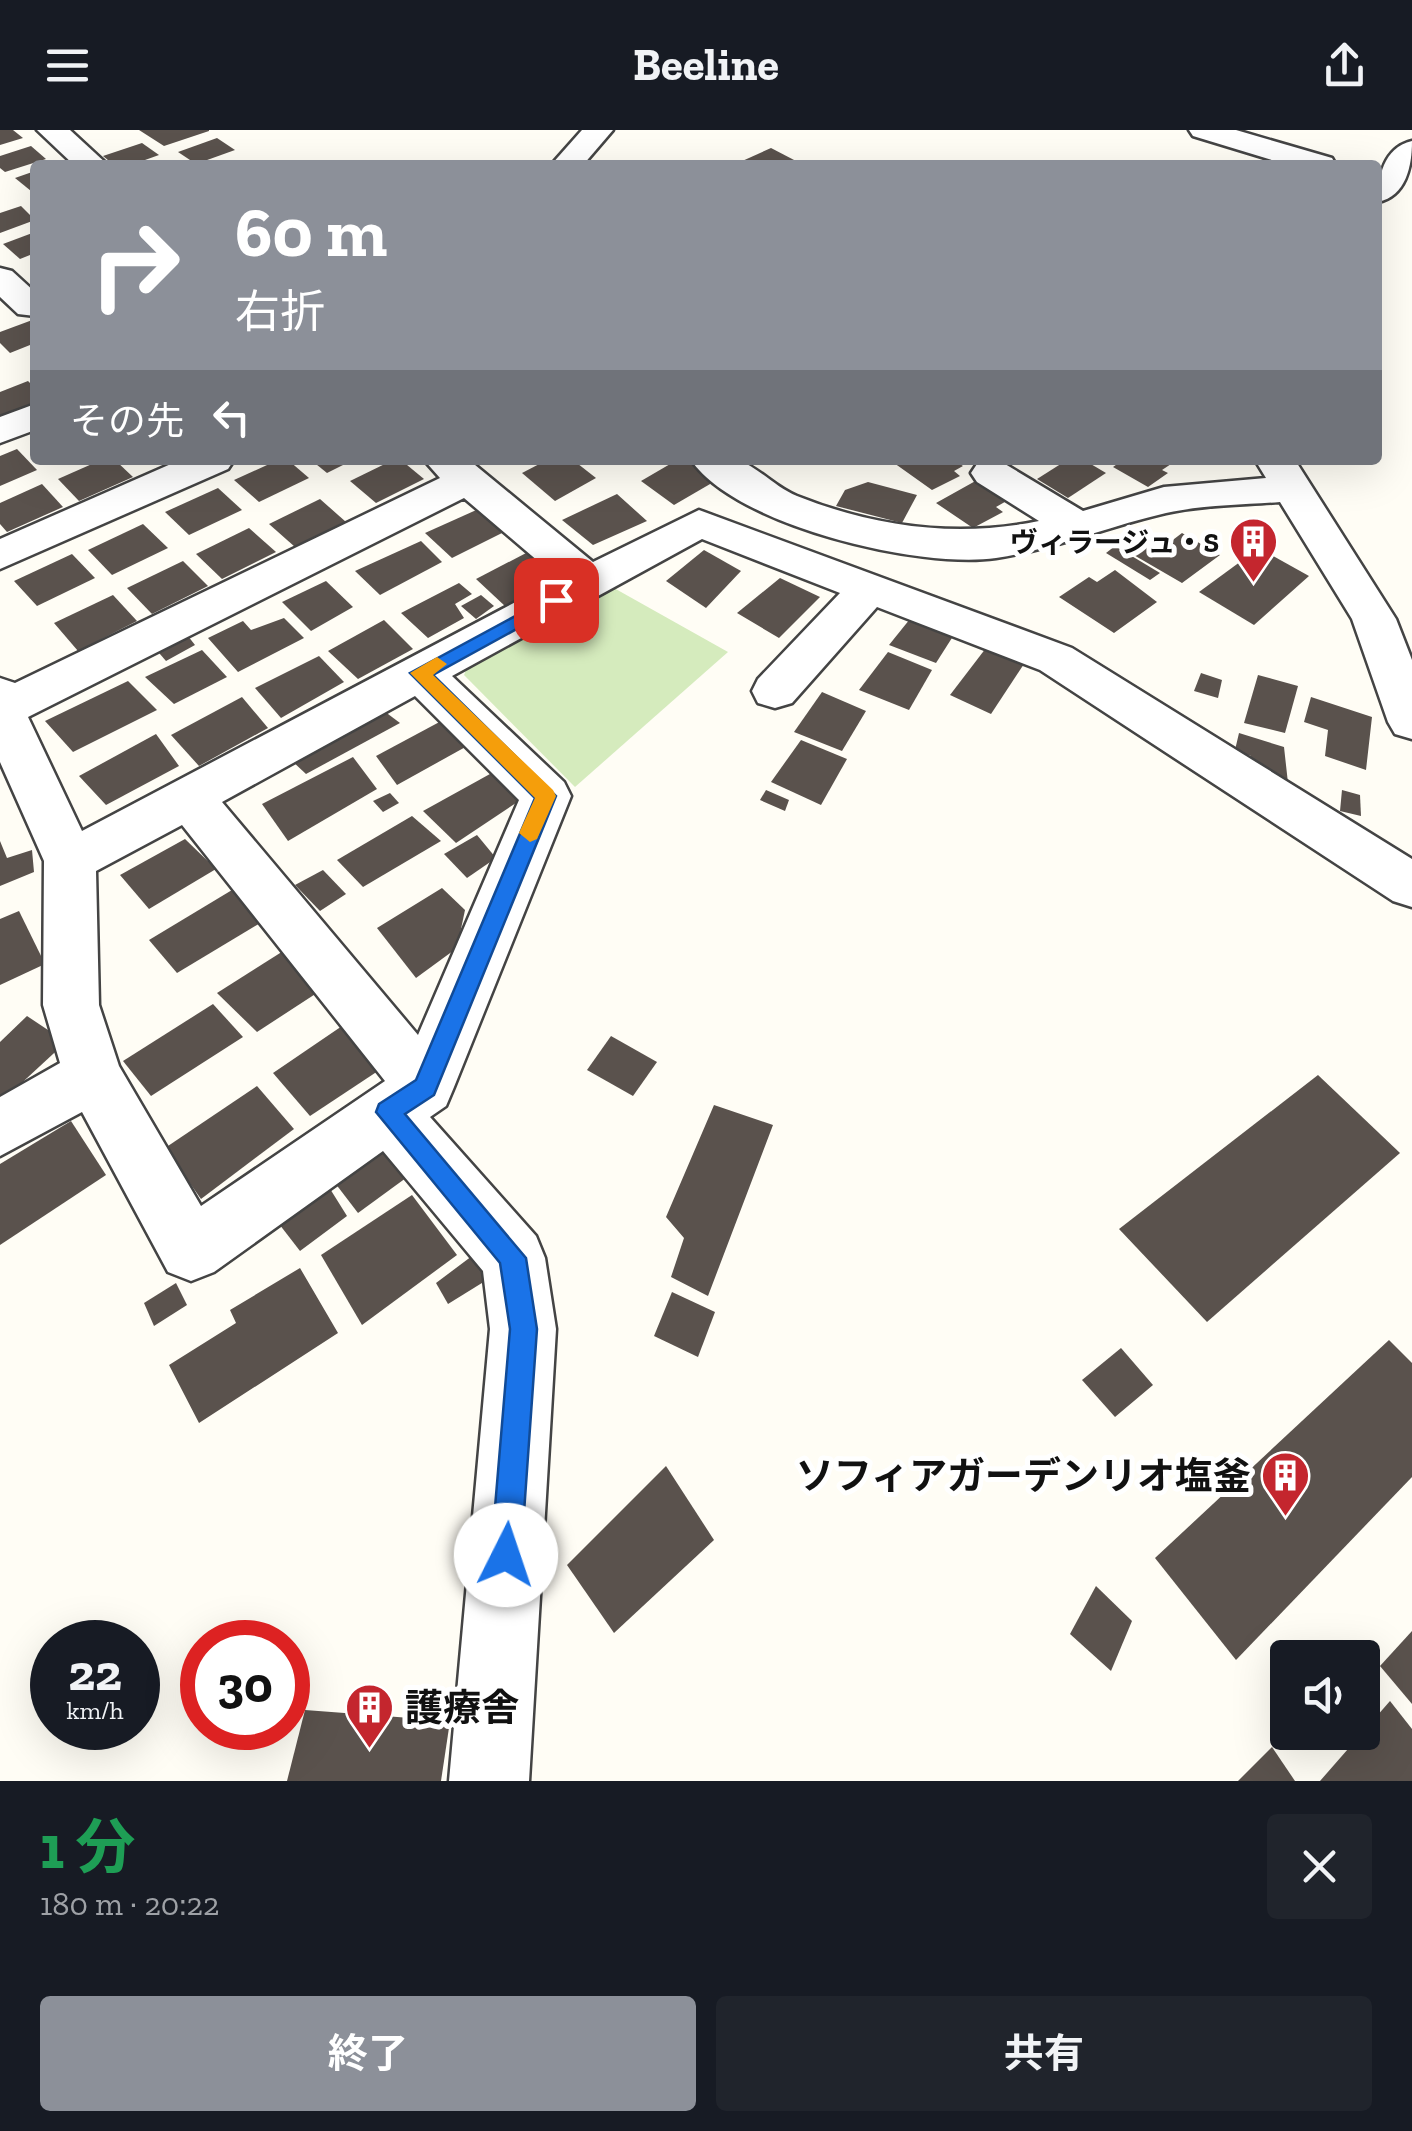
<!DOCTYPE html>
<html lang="ja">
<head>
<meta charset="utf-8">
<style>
  :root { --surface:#171b24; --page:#20242c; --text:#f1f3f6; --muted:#9ea1a6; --accent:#8c9099 }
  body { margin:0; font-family:"Zilla Slab","Noto Sans JP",serif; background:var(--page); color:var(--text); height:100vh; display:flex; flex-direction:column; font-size:38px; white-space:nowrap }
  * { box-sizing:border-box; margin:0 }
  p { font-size:32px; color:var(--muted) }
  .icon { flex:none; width:55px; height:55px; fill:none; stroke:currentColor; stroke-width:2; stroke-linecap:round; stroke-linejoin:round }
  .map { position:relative; height:1651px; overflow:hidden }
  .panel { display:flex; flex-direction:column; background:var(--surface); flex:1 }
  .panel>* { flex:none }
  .guide { position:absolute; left:30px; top:30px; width:1352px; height:305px; border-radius:10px; box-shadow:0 10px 40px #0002; background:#8c9099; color:#fff; overflow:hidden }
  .buttons { position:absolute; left:1270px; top:1510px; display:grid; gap:20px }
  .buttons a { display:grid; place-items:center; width:110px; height:110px; border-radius:10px; background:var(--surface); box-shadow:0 10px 40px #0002; font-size:50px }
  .speed { position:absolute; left:30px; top:1490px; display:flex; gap:20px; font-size:50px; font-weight:700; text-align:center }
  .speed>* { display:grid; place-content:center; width:130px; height:130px; border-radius:50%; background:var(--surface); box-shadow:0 10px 40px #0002; line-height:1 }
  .speed small { font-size:25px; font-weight:400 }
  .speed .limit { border:15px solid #d22; background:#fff; color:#111 }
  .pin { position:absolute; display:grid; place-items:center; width:85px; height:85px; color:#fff; margin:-42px; border-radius:20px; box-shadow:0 5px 15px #0006 }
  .me { position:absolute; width:110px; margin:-55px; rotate:4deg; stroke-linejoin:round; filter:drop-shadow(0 0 8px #0008) }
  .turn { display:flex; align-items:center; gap:35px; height:210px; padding:0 40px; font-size:45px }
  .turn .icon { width:130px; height:130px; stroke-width:2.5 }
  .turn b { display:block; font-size:70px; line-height:85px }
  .then { display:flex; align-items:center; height:95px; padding:0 40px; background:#0003; gap:20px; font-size:38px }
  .round { display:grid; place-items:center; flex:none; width:105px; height:105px; border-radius:10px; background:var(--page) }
  .headline { display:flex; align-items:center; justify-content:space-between; height:170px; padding:0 40px }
  h1 { font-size:60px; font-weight:700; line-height:75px; color:#1e9e55 }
  .primary-button { display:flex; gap:20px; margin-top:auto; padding:20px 40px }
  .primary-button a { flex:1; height:115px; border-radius:10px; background:var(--accent); color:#fff; font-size:40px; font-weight:700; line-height:115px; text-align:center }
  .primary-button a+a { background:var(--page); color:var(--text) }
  header { display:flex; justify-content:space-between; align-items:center; height:130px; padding:0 40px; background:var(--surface); font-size:45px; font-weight:700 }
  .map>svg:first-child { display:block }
  .green { fill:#d5ebbd }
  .building { fill:#5a524d }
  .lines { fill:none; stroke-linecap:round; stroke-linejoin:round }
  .minor-casing { stroke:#444; stroke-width:5 }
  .minor { fill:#fff; fill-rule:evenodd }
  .route { fill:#1a73e8; stroke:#114b97; stroke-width:2.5 }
  .slow { fill:#f59e0b }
  .labels { text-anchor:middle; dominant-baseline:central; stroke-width:10; stroke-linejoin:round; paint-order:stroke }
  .far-poi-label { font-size:28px; font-weight:bold; fill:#111; stroke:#fff; text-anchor:end }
  .near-poi-label { font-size:38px; font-weight:bold; fill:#111; stroke:#fff; text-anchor:end }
</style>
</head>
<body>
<header><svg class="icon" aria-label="menu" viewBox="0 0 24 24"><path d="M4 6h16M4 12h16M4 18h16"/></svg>Beeline<svg class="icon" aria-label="share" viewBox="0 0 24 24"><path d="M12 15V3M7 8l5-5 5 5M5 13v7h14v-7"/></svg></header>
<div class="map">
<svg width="1412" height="1651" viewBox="0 0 1412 1651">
  <rect width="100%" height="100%" fill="#fffdf5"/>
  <path class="green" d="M605 453 728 522 575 657 464 545 472 526Z"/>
  <g class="building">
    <path d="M0 0H13L23 8 0 15Z"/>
    <path d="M139 0H209V1L164 16Z"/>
    <path d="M217 8 235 20 196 34 178 22Z"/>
    <path d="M142 13 159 25 131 35H114L103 26Z"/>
    <path d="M31 16 46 29 5 42 0 38V26Z"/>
    <path d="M771 18 796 31 787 35 740 32Z"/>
    <path d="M35 41 31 61 15 48Z"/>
    <path d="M21 76 35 90 0 103V83Z"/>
    <path d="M35 102V123L20 129 3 114Z"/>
    <path d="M35 189V213L10 223 0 213V202Z"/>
    <path d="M28 251 35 258V275L0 289V262Z"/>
    <path d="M17 319 37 340 0 356V326Z"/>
    <path d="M101 330H115L133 347 79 371 58 349Z"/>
    <path d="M278 330H288L309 348 259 372 234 350Z"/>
    <path d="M311 330H353L327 343Z"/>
    <path d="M393 330H401L424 349 376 373 350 351Z"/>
    <path d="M547 330H573L596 348 555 371 522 343Z"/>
    <path d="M677 330H692L717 350 674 375 641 351Z"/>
    <path d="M899 330H954L963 336 954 341 960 346 932 360 894 333Z"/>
    <path d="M1067 330H1084L1106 343 1068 368 1037 349Z"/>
    <path d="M1123 330H1177L1162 340 1168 343 1148 357 1113 337Z"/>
    <path d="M979 349 1010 369 996 377 1003 382 973 398 936 373Z"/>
    <path d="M868 352 917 365 902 393 836 376 845 360Z"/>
    <path d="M42 354 63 377 7 402 0 394V373Z"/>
    <path d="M218 358 242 380 189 405 165 382Z"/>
    <path d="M617 364 647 391 593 415 562 390Z"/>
    <path d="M320 369 346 392 295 417 269 394Z"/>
    <path d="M483 377 508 400 452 428 425 403Z"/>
    <path d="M143 394 168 418 112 445 88 420Z"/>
    <path d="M249 398 276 422 222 449 196 424Z"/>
    <path d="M1182 403 1220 425 1182 453 1132 424 1149 412 1161 419Z"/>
    <path d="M421 411 442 432 380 465 355 441Z"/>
    <path d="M1115 416 1160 443 1150 450 1106 423Z"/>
    <path d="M1259 418 1309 446 1254 495 1199 462Z"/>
    <path d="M704 420 741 441 706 478 666 451Z"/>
    <path d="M528 422 557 447 506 477 476 449Z"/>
    <path d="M72 424 95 448 37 476 14 451Z"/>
    <path d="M183 431 208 456 152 484 127 458Z"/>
    <path d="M1115 440 1157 472 1114 503 1059 467 1089 447 1097 452Z"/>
    <path d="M780 448 820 467 779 508 737 483Z"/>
    <path d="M326 451 353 477 311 501 282 472Z"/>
    <path d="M459 453 472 464 455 474 464 488 428 508 401 483Z"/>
    <path d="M113 465 137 491 78 521 54 493Z"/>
    <path d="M481 465 494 476 476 489 461 476Z"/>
    <path d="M914 484 957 500 936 533 889 515Z"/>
    <path d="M284 488 304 508 238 542 208 508 243 491 251 500Z"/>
    <path d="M384 490 413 519 358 549 328 521Z"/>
    <path d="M184 501 195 515 166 531 153 516Z"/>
    <path d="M986 518 1024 534 991 584 950 565Z"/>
    <path d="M202 520 227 547 174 574 145 547Z"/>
    <path d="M888 522 932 540 909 580 859 560Z"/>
    <path d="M319 526 344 552 281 588 255 558Z"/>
    <path d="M1201 543 1222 550 1218 568 1194 561Z"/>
    <path d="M1258 545 1298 556 1285 603 1244 593Z"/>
    <path d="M128 551 157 580 73 622 45 591Z"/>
    <path d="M822 562 866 581 842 621 794 602Z"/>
    <path d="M242 567 268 598 199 636 171 605Z"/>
    <path d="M1311 567 1372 587 1366 640 1325 626 1328 600 1304 592Z"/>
    <path d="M380 578 400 593 306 644 291 630Z"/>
    <path d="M445 589 469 615 397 655 376 626Z"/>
    <path d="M1239 603 1284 617 1288 653 1248 639 1251 626 1235 620Z"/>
    <path d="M156 604 179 636 106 675 79 646Z"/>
    <path d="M801 610 847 629 821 675 771 652Z"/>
    <path d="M353 627 377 659 288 711 262 674Z"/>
    <path d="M499 639 525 667 456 713 423 681Z"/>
    <path d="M766 660 789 670 785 681 760 670Z"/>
    <path d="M1342 660 1360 665 1361 686 1340 681Z"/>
    <path d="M390 663 399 673 383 682 373 671Z"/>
    <path d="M412 686 441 711 363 757 337 730Z"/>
    <path d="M477 705 496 728 467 748 444 724Z"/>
    <path d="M185 709 216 739 149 779 120 745Z"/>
    <path d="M0 711 7 728 32 720 34 742 0 756Z"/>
    <path d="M323 740 346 764 320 781 295 755Z"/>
    <path d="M237 757 267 789 177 843 149 810Z"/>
    <path d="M442 758 465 780 457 818 416 848 377 798Z"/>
    <path d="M19 781 45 834 0 855V789Z"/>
    <path d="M288 818 323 859 257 902 217 863Z"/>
    <path d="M213 874 243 907 151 966 123 931Z"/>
    <path d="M27 886 66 912 0 973V912Z"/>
    <path d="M345 894 381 939 310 986 273 943Z"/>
    <path d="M611 906 657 932 633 966 587 940Z"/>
    <path d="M1318 945 1400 1023 1207 1192 1119 1099Z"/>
    <path d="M257 956 294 999 201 1069 165 1018Z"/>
    <path d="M714 975 773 995 708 1166 671 1147 684 1108 666 1087Z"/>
    <path d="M71 991 106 1045 0 1115V1034Z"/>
    <path d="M386 1017 410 1045 358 1083 335 1053Z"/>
    <path d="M327 1054 347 1086 300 1121 276 1090Z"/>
    <path d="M412 1065 457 1125 362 1195 321 1125Z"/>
    <path d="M472 1126 490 1148 448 1174 436 1153Z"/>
    <path d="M300 1138 338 1203 199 1293 169 1235 236 1193 230 1180Z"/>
    <path d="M176 1153 187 1175 154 1196 144 1173Z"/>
    <path d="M672 1162 715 1182 698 1227 654 1206Z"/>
    <path d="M1389 1210 1412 1233V1347L1236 1530 1155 1428Z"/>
    <path d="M1121 1218 1153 1255 1115 1287 1082 1250Z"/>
    <path d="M666 1336 714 1410 614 1503 567 1435Z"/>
    <path d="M1096 1456 1132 1491 1111 1541 1070 1504Z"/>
    <path d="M1412 1501V1574L1380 1536Z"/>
    <path d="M1390 1571 1412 1599V1651H1320Z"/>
    <path d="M305 1580 450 1591 441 1651H287Z"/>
    <path d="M1272 1617 1295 1651H1238Z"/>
  </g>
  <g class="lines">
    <defs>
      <g id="minor">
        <path d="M37 0H70L108 35H74Z"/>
        <path d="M582 0H613L583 35H551Z"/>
        <path d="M1189 0H1236L1332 28 1336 35H1288L1193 6Z"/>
        <path d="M1412 11C1412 36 1406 66 1378 72 1378 47 1383 18 1412 11Z"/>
        <path d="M0 138 12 141 35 162V186L18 184 0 167Z"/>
        <path d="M35 274V300L0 313V287Z"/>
        <path d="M180 330H234L228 339 0 439V409Z"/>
        <path d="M424 330H469L593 432 699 380 1072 518 1412 729V777L1393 771 1040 540 877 477 792 573 775 578 758 573 752 561 758 549 840 463 702 409 452 546 564 652 571 666 454 957 446 976 430 987 536 1106 545 1128 556 1199 529 1651H449L490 1199 483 1141 383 1021 214 1142 191 1151 168 1142 82 982 0 1026V967L60 933 43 875 44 731 0 632V548L15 553 440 348ZM464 368 559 449 82 701 28 587ZM415 566 519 670 418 905 222 672ZM182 695 385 951 201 1076 119 936 99 875 96 741Z"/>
        <path d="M691 330C704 330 725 326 738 330 758 337 776 358 797 366 875 397 957 408 1039 391L977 352 971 343 977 334 991 331 1005 334 1083 381 1164 357 1266 348 1255 330H1295L1396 489 1412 530V609L1395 604 1388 592 1352 489 1280 372C1243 375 1202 375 1166 383 1109 396 1055 419 996 428 920 439 736 396 691 330Z"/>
      </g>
    </defs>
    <use href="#minor" class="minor-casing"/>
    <use href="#minor" class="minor"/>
  </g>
  <path class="route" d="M556 464 565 470 562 474 433 545 556 666 434 965 405 984 526 1128 537 1199 521 1425 517 1436 506 1440 495 1436 491 1425 510 1199 500 1133 376 982 379 974 416 950 535 668 410 543Z"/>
  <path class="slow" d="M437 527 447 534 433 545 553 660 556 666 537 709 530 712 519 703 535 668 410 543Z"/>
  <defs>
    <symbol id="building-pin" viewBox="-11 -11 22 30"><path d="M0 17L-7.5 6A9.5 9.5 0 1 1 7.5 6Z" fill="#c4262e" stroke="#fff"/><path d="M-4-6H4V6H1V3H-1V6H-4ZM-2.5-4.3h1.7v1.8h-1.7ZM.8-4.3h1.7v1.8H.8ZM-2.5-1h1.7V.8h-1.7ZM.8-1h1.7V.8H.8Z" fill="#fff"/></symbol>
  </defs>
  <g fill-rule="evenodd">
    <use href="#building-pin" x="1226" y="384" width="55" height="75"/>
    <use href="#building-pin" x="1258" y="1318" width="55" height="75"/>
    <use href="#building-pin" x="342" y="1550" width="55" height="75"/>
  </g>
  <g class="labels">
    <g class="far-poi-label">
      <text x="1219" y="412">ヴィラージュ・S</text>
    </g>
    <g class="near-poi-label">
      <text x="1251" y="1346">ソフィアガーデンリオ塩釜</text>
      <text x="405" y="1578" text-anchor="start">護療舎</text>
    </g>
  </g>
</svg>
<div class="buttons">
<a><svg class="icon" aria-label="sound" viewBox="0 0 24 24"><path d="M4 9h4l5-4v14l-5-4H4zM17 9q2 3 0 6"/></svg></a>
</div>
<div class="speed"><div>22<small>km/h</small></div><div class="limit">30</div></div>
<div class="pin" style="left:556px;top:470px;background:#d93025"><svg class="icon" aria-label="arrive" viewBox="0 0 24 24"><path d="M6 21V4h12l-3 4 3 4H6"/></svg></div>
<svg class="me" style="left:506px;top:1425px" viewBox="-20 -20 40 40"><circle r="19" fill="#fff"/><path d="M0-13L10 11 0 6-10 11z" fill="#1a73e8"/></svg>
<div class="guide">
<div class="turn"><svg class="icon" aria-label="right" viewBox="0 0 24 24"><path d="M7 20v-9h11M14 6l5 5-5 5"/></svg><div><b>60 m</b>右折</div></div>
<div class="then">その先<svg class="icon" aria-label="left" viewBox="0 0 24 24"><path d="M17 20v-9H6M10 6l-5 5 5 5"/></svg></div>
</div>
</div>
<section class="panel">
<div class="headline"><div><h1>1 分</h1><p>180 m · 20:22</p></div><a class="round"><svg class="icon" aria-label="close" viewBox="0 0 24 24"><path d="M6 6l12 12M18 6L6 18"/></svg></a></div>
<div class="primary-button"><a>終了</a><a>共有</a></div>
</section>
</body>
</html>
